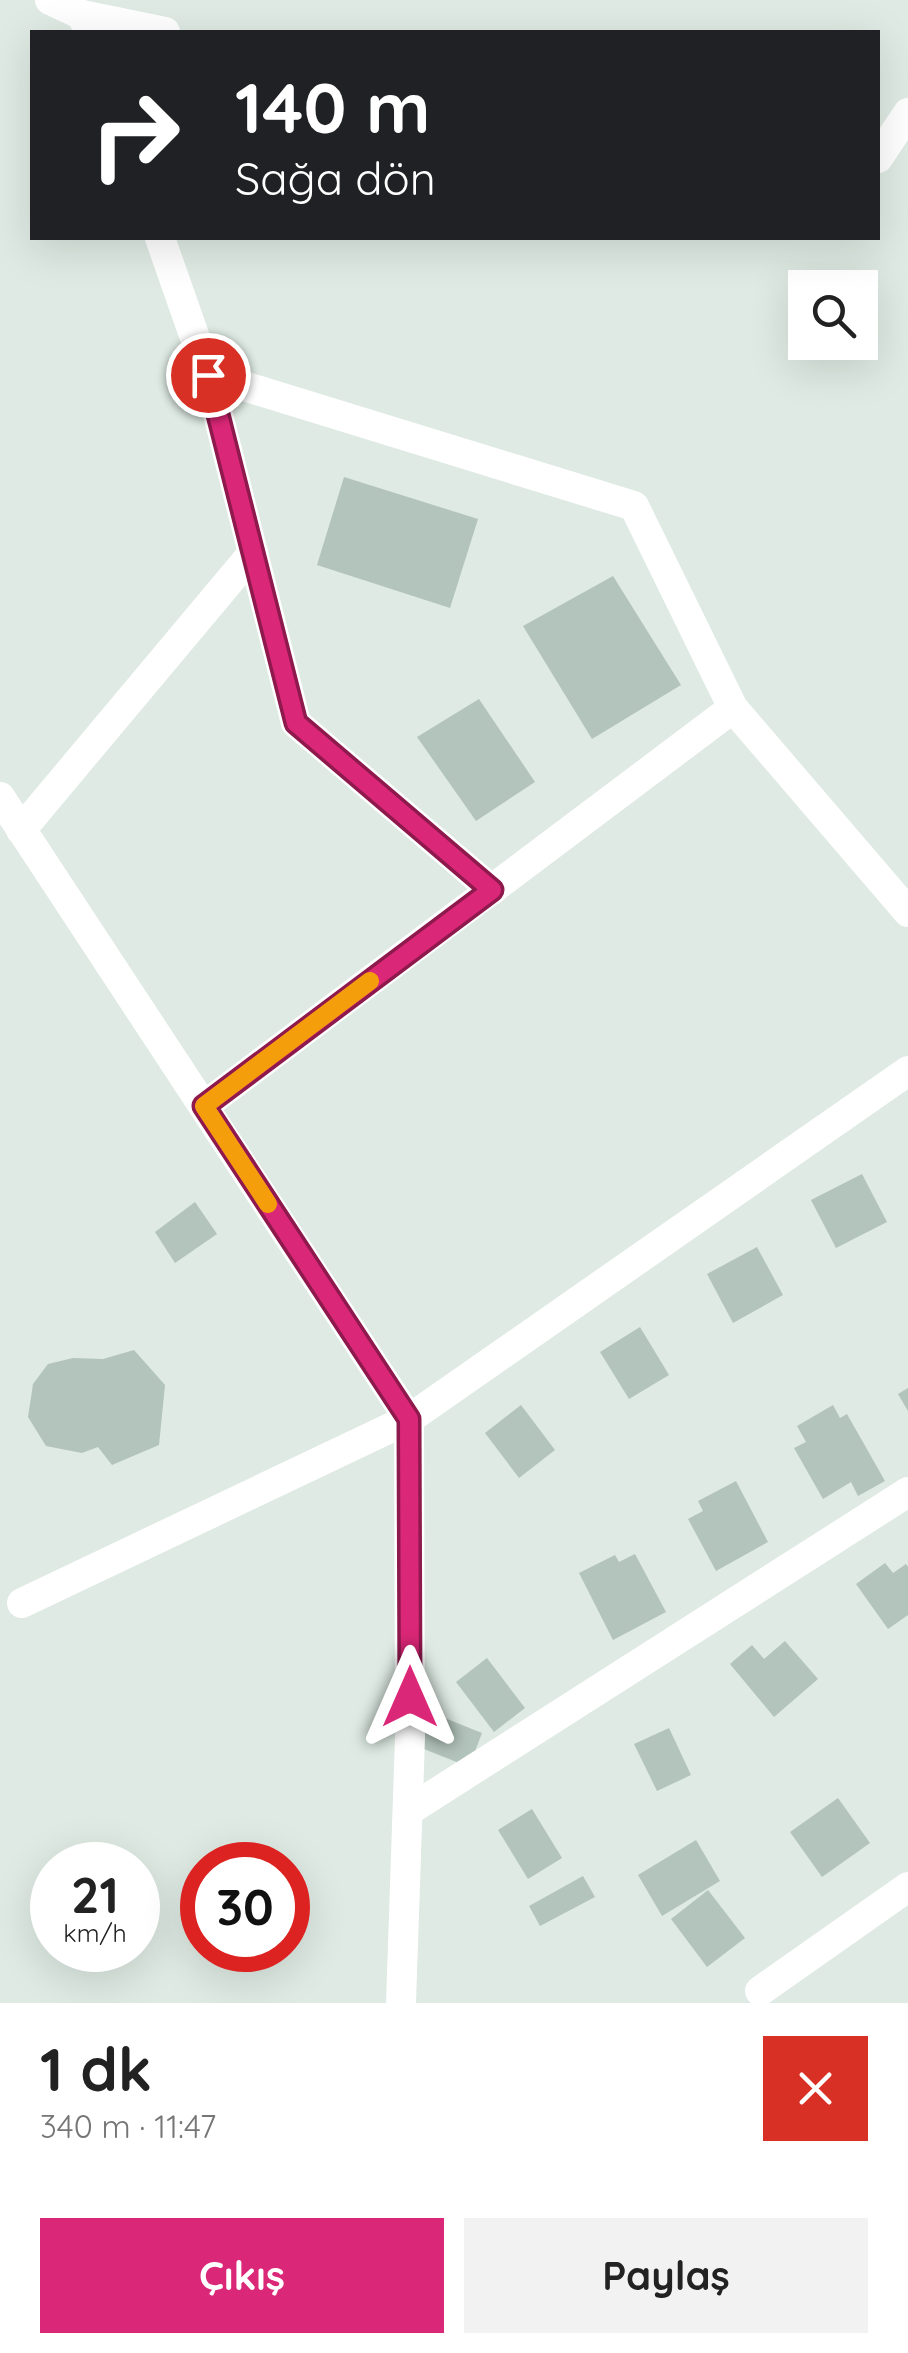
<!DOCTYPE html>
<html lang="tr">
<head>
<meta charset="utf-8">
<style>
  :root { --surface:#fff; --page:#f2f2f2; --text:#222; --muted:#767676; --accent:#db2777 }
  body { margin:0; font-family:Quicksand,sans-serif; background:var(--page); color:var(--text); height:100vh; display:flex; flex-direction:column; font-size:38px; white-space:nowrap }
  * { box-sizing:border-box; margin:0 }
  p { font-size:32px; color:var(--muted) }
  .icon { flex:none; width:55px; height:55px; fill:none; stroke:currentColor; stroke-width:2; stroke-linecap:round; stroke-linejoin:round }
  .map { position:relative; height:2003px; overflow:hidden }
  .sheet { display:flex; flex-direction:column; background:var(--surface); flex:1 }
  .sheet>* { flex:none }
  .hud { position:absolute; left:30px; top:30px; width:850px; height:210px; border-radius:0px; box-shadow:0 10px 40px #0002; background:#202124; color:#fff; overflow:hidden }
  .buttons { position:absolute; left:788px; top:270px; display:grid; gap:20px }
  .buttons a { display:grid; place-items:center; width:90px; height:90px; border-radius:0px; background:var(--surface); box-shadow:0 10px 40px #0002; font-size:50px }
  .speed { position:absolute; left:30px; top:1842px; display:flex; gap:20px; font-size:50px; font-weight:700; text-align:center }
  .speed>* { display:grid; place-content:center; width:130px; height:130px; border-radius:50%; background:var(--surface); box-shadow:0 10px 40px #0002; line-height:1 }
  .speed small { font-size:25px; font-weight:400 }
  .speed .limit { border:15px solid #d22; background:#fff; color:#111 }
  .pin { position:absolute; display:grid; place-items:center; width:85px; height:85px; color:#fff; margin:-42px; border:5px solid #fff; border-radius:50%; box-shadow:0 2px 10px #0007 }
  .me { position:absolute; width:110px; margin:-55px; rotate:0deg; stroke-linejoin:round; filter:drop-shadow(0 0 8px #0008) }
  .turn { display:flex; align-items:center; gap:35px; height:210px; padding:0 40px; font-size:45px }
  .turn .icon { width:130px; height:130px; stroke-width:2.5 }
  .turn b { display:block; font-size:70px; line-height:85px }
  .round { display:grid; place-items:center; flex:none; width:105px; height:105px; border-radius:0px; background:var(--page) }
  .head { display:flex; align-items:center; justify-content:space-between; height:170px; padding:0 40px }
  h1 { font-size:60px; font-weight:800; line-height:75px }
  .cta { display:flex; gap:20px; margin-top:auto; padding:20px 40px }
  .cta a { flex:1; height:115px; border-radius:0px; background:var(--accent); color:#fff; font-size:40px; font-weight:800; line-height:115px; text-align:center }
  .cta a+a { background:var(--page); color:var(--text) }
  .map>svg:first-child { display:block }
  .building { fill:#b3c4bc }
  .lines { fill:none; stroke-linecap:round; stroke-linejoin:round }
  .street { stroke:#fff; stroke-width:30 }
  .route-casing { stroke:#8e194d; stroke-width:25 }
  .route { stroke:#db2777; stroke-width:18 }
  .slow { stroke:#f59e0b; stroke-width:18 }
</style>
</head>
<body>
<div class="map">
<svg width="908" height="2003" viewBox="0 0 908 2003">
  <rect width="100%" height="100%" fill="#deeae3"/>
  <g class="building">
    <path d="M344 477 478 519 450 608 317 565Z"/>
    <path d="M613 576 681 685 592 739 523 626Z"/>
    <path d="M479 699 535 782 476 821 417 737Z"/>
    <path d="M862 1174 887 1222 836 1248 811 1200Z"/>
    <path d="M195 1202 217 1234 175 1263 155 1232Z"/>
    <path d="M757 1247 783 1295 733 1323 707 1274Z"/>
    <path d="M640 1327 669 1375 629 1399 600 1352Z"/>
    <path d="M134 1350 165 1385 159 1445 112 1465 98 1447 82 1453 46 1446 28 1417 33 1384 48 1364 73 1358 103 1359Z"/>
    <path d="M908 1388V1411L898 1394Z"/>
    <path d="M521 1405 555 1450 519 1478 485 1433Z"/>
    <path d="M833 1405 840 1418 847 1414 885 1481 858 1496 851 1482 823 1499 794 1448 806 1442 797 1426Z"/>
    <path d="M736 1481 768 1542 716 1571 688 1519 703 1511 698 1501Z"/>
    <path d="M635 1554 666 1612 613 1640 579 1573 615 1555 619 1562Z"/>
    <path d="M885 1563 893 1573 906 1564 908 1567V1615L888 1629 856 1584Z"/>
    <path d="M785 1641 818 1679 774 1717 730 1664 752 1645 764 1659Z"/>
    <path d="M487 1658 525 1708 494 1732 456 1682Z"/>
    <path d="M432 1713 482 1733 469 1767 419 1747Z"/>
    <path d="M669 1728 691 1775 657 1791 634 1744Z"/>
    <path d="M838 1798 870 1843 822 1877 790 1832Z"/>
    <path d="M532 1809 562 1858 528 1879 498 1830Z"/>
    <path d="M696 1840 720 1881 662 1916 638 1875Z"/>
    <path d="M583 1876 595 1897 540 1926 529 1906Z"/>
    <path d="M708 1890 745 1938 707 1967 671 1919Z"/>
  </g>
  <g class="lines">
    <g class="street">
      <path d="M50 0 82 15 89 32"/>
      <path d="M82 15 165 32"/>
      <path d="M878 158 908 113"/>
      <path d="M160 238 208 375 296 723 492 890"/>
      <path d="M208 375 634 506 733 708 908 912"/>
      <path d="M0 797 409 1419 410 1737 401 2003"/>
      <path d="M21 830 253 553"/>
      <path d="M204 1106 733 708"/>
      <path d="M22 1603 409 1419 908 1071"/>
      <path d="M408 1811 908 1492"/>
      <path d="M760 1991 908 1887"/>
    </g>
  </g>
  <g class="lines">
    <defs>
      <path id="route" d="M208 375 296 723 492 890 204 1106 409 1419 410 1697"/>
    </defs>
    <use href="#route" class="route-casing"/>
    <use href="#route" class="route"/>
    <path class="slow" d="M268 1204 204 1106 370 981"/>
  </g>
</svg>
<div class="buttons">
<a><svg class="icon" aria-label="search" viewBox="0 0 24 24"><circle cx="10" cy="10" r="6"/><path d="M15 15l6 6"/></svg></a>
</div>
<div class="speed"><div>21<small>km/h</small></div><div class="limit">30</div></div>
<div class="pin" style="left:208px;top:375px;background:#d93025"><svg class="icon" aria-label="arrive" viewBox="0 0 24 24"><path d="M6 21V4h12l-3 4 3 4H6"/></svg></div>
<svg class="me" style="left:410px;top:1697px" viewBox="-20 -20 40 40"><path d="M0-17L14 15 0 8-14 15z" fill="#db2777" stroke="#fff" stroke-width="4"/></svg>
<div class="hud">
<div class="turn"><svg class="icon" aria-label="right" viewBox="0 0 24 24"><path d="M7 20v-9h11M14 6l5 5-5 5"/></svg><div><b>140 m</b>Sağa dön</div></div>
</div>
</div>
<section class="sheet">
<div class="head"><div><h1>1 dk</h1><p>340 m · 11:47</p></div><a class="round" style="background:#d93025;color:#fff"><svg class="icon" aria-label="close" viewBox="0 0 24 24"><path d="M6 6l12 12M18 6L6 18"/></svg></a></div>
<div class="cta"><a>Çıkış</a><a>Paylaş</a></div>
</section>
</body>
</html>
